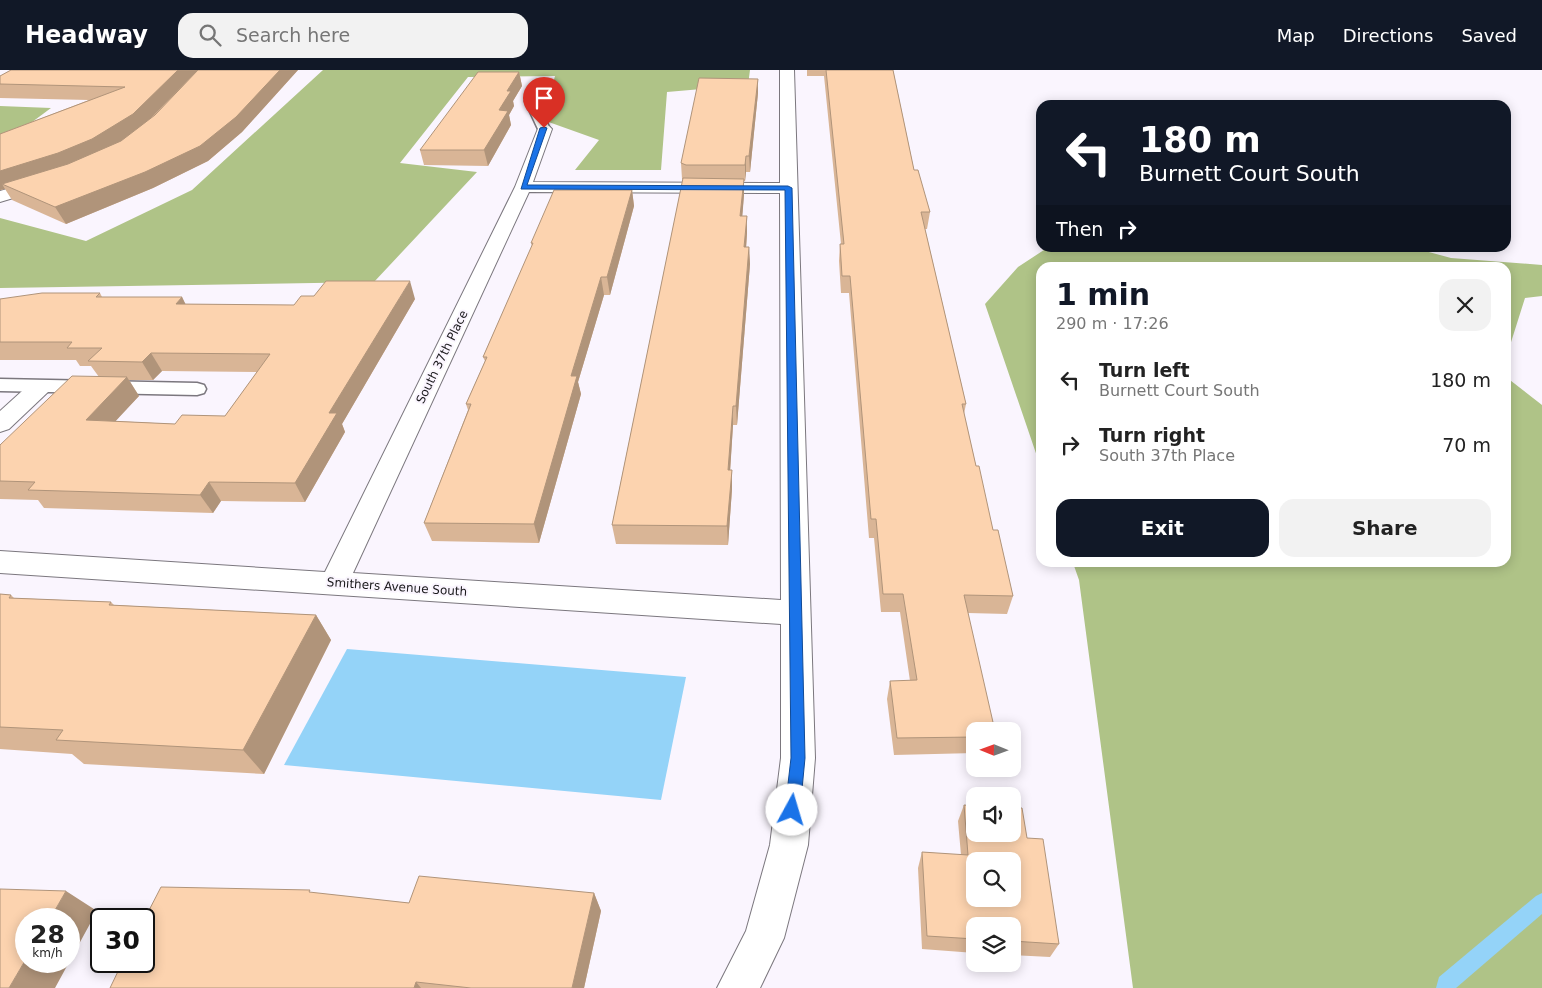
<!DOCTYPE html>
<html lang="en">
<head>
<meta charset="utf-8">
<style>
  :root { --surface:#fff; --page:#f2f2f2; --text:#222; --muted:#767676; --accent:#111827 }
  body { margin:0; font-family:"DejaVu Sans",sans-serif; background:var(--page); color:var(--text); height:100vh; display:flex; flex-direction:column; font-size:19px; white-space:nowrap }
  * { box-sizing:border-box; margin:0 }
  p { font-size:16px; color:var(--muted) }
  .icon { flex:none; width:28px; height:28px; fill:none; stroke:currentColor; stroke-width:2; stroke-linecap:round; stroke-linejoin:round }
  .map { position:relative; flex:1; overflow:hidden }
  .drawer { position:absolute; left:1036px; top:192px; width:475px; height:305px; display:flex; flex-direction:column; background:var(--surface); border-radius:15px; box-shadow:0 2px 12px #0003 }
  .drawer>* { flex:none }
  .hud { position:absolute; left:1036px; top:30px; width:475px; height:152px; border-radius:15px; box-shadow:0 2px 12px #0003; background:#111827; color:#fff; overflow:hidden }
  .needle { width:32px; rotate:271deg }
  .buttons { position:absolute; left:966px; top:652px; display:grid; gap:10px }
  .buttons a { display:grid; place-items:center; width:55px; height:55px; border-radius:10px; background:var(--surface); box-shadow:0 2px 12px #0003; font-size:25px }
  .speed { position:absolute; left:15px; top:838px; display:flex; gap:10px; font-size:25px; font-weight:700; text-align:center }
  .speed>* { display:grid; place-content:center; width:65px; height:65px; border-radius:50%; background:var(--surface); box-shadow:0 2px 12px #0003; line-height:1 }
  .speed small { font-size:12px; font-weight:400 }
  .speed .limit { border:2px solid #111; border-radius:8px; background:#fff; color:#111 }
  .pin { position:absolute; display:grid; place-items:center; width:42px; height:42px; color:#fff; margin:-51px -21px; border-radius:50% 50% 50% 0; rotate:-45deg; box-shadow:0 0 5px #0007 }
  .pin .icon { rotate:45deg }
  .me { position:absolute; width:55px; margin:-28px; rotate:6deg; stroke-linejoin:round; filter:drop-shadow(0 0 4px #0008) }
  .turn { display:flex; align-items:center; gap:18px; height:105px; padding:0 20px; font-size:22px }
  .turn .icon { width:65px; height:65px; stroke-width:2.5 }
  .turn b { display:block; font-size:35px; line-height:42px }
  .then { display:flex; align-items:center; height:48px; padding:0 20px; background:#0003; gap:10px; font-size:19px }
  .round { display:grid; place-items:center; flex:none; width:52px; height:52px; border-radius:15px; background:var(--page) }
  .summary { display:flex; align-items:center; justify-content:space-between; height:85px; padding:0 20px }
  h1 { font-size:30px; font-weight:700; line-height:38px; color:var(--accent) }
  .primary-button { display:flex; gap:10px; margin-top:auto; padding:10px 20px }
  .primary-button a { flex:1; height:58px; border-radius:15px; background:var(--accent); color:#fff; font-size:20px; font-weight:700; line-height:58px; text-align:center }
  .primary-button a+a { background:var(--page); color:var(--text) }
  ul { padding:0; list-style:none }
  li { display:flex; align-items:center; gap:15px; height:65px; padding:0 20px }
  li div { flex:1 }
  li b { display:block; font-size:19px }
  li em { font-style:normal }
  header { display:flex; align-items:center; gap:30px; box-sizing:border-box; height:70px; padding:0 25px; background:var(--accent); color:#fff }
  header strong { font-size:24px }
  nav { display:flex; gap:28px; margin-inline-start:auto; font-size:18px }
  .search { width:350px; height:45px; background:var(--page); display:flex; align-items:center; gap:12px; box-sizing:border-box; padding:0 18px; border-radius:15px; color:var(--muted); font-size:19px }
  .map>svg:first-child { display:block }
  .forest { fill:#afc387 }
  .water { fill:#94d3f8 }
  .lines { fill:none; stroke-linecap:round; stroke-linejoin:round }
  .stream { fill:#94d3f8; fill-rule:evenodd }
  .lane-casing { stroke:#7b777e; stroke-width:3 }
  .street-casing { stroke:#7b777e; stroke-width:2 }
  .lane { fill:#fff; fill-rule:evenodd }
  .street { fill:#fff; fill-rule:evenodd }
  .wall { fill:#d9b596; fill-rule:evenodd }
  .shaded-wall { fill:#b0947a }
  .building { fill:#fcd3af; stroke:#b0947a; fill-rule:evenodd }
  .route { fill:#1a73e8; stroke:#114b97 }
  .labels { text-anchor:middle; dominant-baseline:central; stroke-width:4; stroke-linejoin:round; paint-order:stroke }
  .street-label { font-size:12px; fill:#1a191c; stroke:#faf5fe }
</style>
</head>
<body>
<header>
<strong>Headway</strong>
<div class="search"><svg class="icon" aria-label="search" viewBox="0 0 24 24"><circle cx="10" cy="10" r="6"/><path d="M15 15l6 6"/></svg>Search here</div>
<nav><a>Map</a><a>Directions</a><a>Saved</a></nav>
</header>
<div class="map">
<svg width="1542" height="918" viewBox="0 0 1542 918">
  <rect width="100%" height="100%" fill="#faf5fe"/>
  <g class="forest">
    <path d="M323 0H750L748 15 667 22 661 100H575L599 70 543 50 555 6 468 7 400 93 477 102 374 212 0 218V148L86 171 192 120Z"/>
    <path d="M0 36 51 38 20 61 0 69Z"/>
    <path d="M1047 178H1414L1451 188 1542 195V226L1525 228 1506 288V198H1041V398L985 234 1018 197Z"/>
    <path d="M1506 307 1542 335V918H1133L1079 510 1073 493 1506 492Z"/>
  </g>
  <path class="water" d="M347 579 686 607 661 730 284 695Z"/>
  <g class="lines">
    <path class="stream" d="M1542 823V844L1456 918H1436L1439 907 1536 826Z"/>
    <defs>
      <g id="lane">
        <path d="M531 27 537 31 550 59 548 62H540L538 59 525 31Z"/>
        <path d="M0 309 197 313 204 315 206 319 204 323 197 325 0 321Z"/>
      </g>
      <g id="street">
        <path d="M780 0H794L815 688 808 775 784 868 760 918H717L746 861 770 775 781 688V554L0 503V481L325 502 515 117 539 56H549L552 59 533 112 780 113ZM529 122 780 123 781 530 353 503Z"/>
        <path d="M44 108 50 109 52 113 50 117 0 132V121Z"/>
        <path d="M40 310 48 312 52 317 48 322 9 359 0 362V341L32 312Z"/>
      </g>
    </defs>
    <use href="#lane" class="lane-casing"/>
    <use href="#street" class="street-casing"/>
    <use href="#lane" class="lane"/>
    <use href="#street" class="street"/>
  </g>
  <g class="wall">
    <path d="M11 0H298L242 62 208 91 153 118 66 154 12 130 5 119 0 120V64L89 30 0 28V6ZM198 0 155 45 152 48Z"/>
    <path d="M807 0H893L914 100 930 142 927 159H925L966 334 964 344 976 396 993 460 1013 526 1007 544 968 543 975 661V683L894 685 887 629 890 611H910L900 542H881L874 468H869L849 223H841L839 191 840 174H841L824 6H807Z"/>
    <path d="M519 2 522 16 513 31 514 36 509 45 511 55 488 96 424 95 420 80Z"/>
    <path d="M758 9V23L750 102H746L745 111H744V125L742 146H747V163L746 177H749L750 194 737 355H733L730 400H732V419L728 475 616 474 612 455 683 109H682L681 93Z"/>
    <path d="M632 120 634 136 610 225H604L578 312 581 324 539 473 432 471 424 453 468 340 466 334 485 291 483 287 532 176 531 173Z"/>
    <path d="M100 223 102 227H182L185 234 294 235 415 229 342 354 345 362 305 432 221 431 213 443 44 438 38 430 0 429V375L99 307 91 296H80L76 290H0V229ZM162 301 257 302 225 346 175 354 115 351 139 326 129 310H153Z"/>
    <path d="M0 524 11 525 14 528 111 532 114 535 316 545 331 570 264 704 84 694 72 684 0 679Z"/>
    <path d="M964 735 1027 768 1059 874 1050 887 1012 885V856H975V883L922 879 918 798 922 782 961 785 958 751Z"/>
    <path d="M313 823 409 833 594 823 601 841 584 918H110Z"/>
  </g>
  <g class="shaded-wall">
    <path d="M178 0H198L140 59 100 85 2 114 5 119 0 120V101Z"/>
    <path d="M280 0H298L242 62 208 91 153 118 66 154 55 137Z"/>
    <path d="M519 2 522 16 513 31 514 36 509 45 511 55 488 96 484 80 507 21Z"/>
    <path d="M758 9V23L750 102 749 86Z"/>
    <path d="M746 86V102L745 111V95Z"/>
    <path d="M744 109V125L741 163 740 146Z"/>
    <path d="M632 120 634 136 610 225 607 207Z"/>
    <path d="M747 146V163L745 194 744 177Z"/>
    <path d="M749 177 750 194 737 355 736 336Z"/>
    <path d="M601 207 604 225 578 312 581 324 539 473 534 454 571 306Z"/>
    <path d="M410 211 415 229 342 354 345 362 305 432 295 413 329 343Z"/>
    <path d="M182 227 191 245 176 234Z"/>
    <path d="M151 283 162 301 153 310 142 292Z"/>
    <path d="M127 307 139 326 99 369 86 350Z"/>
    <path d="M733 336V355L729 419 728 400Z"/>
    <path d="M732 400V419L728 475 727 456Z"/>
    <path d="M209 412 221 431 213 443 200 425Z"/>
    <path d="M316 545 331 570 264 704 243 680Z"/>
    <path d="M66 821 97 841 55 918H9L26 889V891H69V849H50Z"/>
    <path d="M594 823 601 841 584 918H572Z"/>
    <path d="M416 912 421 918H414Z"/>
  </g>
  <g class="building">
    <path d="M11 0H178L133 44 92 69 58 83 0 101V64L125 17 0 14V6Z"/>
    <path d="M198 0H280L236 47 200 76 145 102 55 137 2 114 68 94 121 71 155 45Z"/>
    <path d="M826 0H893L914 100H918L930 142H921L966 334H962L976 396H979L993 460H998L1013 526 964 525 995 661H975V667L897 668 890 611 917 610 903 524H883L876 449H871L850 206H842L840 174H844Z"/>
    <path d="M478 2H519L507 21H511L499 40 508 41 484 80H420Z"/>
    <path d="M699 8 758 9 749 86H746L745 95H686L681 93Z"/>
    <path d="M683 108 744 109 740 146H747L744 177H749L736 336H733L728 400H732L727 456 612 455Z"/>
    <path d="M554 120H632L607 207H601L571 306H577L534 454 424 453 471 334H466L487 287H483L533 173H531Z"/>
    <path d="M326 211H410L329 343H337L295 413 209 412 200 425 28 420 35 412 0 411V375L72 306 127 307 86 350 175 354 182 345 225 346 270 284 151 283 142 292 88 291 102 278H67L72 272H0V229L42 223H100L96 227H182L176 234 294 235 301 226H314Z"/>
    <path d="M0 524 11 525 9 528 111 532 109 535 316 545 243 680 56 670 63 660 0 657Z"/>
    <path d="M964 735 975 736V764H1012V738H1022L1027 768 1043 769 1059 874 1012 871V856H975V869L927 866 922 782 968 785ZM975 791H1012V829H975Z"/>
    <path d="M419 806 594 823 572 918H471L416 912 414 918H110L123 891H144V850L161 817 310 820 309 822 409 833Z"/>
    <path d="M0 819 66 821 50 849H26V889L9 918H0Z"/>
  </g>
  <path class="route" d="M544 57 547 58 527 115 788 116 792 118 805 688 800 740 798 745 792 747 787 745 785 740 791 688 785 120 521 119 540 58Z"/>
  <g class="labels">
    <g class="street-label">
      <text transform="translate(442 287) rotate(-64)">South 37th Place</text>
      <text transform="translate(397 517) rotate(4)">Smithers Avenue South</text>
    </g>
  </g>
</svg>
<div class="buttons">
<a><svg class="needle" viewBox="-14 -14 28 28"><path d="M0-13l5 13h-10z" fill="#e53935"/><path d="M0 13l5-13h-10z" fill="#767676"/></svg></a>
<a><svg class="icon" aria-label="sound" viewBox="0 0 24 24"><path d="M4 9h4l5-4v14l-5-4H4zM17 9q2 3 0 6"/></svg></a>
<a><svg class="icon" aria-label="search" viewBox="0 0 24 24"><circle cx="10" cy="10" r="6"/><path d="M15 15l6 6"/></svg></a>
<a><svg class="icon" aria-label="layers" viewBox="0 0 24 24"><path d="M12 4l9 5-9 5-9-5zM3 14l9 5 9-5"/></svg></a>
</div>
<div class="speed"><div>28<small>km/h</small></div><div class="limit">30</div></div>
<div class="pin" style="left:544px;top:58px;background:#d93025"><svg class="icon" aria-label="arrive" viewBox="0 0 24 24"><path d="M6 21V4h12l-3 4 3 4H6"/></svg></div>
<svg class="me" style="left:792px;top:740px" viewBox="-20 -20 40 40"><circle r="19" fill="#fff"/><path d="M0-13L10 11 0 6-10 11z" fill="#1a73e8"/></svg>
<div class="hud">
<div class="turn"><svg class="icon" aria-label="left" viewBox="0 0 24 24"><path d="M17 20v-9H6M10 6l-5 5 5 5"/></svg><div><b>180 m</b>Burnett Court South</div></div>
<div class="then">Then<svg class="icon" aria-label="right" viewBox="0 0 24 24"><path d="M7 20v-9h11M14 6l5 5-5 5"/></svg></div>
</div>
<section class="drawer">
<div class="summary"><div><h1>1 min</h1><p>290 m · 17:26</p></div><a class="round"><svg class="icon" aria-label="close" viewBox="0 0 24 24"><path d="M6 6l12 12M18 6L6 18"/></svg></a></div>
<ul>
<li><svg class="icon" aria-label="left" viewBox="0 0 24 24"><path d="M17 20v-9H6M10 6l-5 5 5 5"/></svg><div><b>Turn left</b><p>Burnett Court South</p></div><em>180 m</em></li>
<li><svg class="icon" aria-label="right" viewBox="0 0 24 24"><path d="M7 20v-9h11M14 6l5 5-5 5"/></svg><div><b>Turn right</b><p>South 37th Place</p></div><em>70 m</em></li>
</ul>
<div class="primary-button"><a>Exit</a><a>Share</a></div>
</section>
</div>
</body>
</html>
